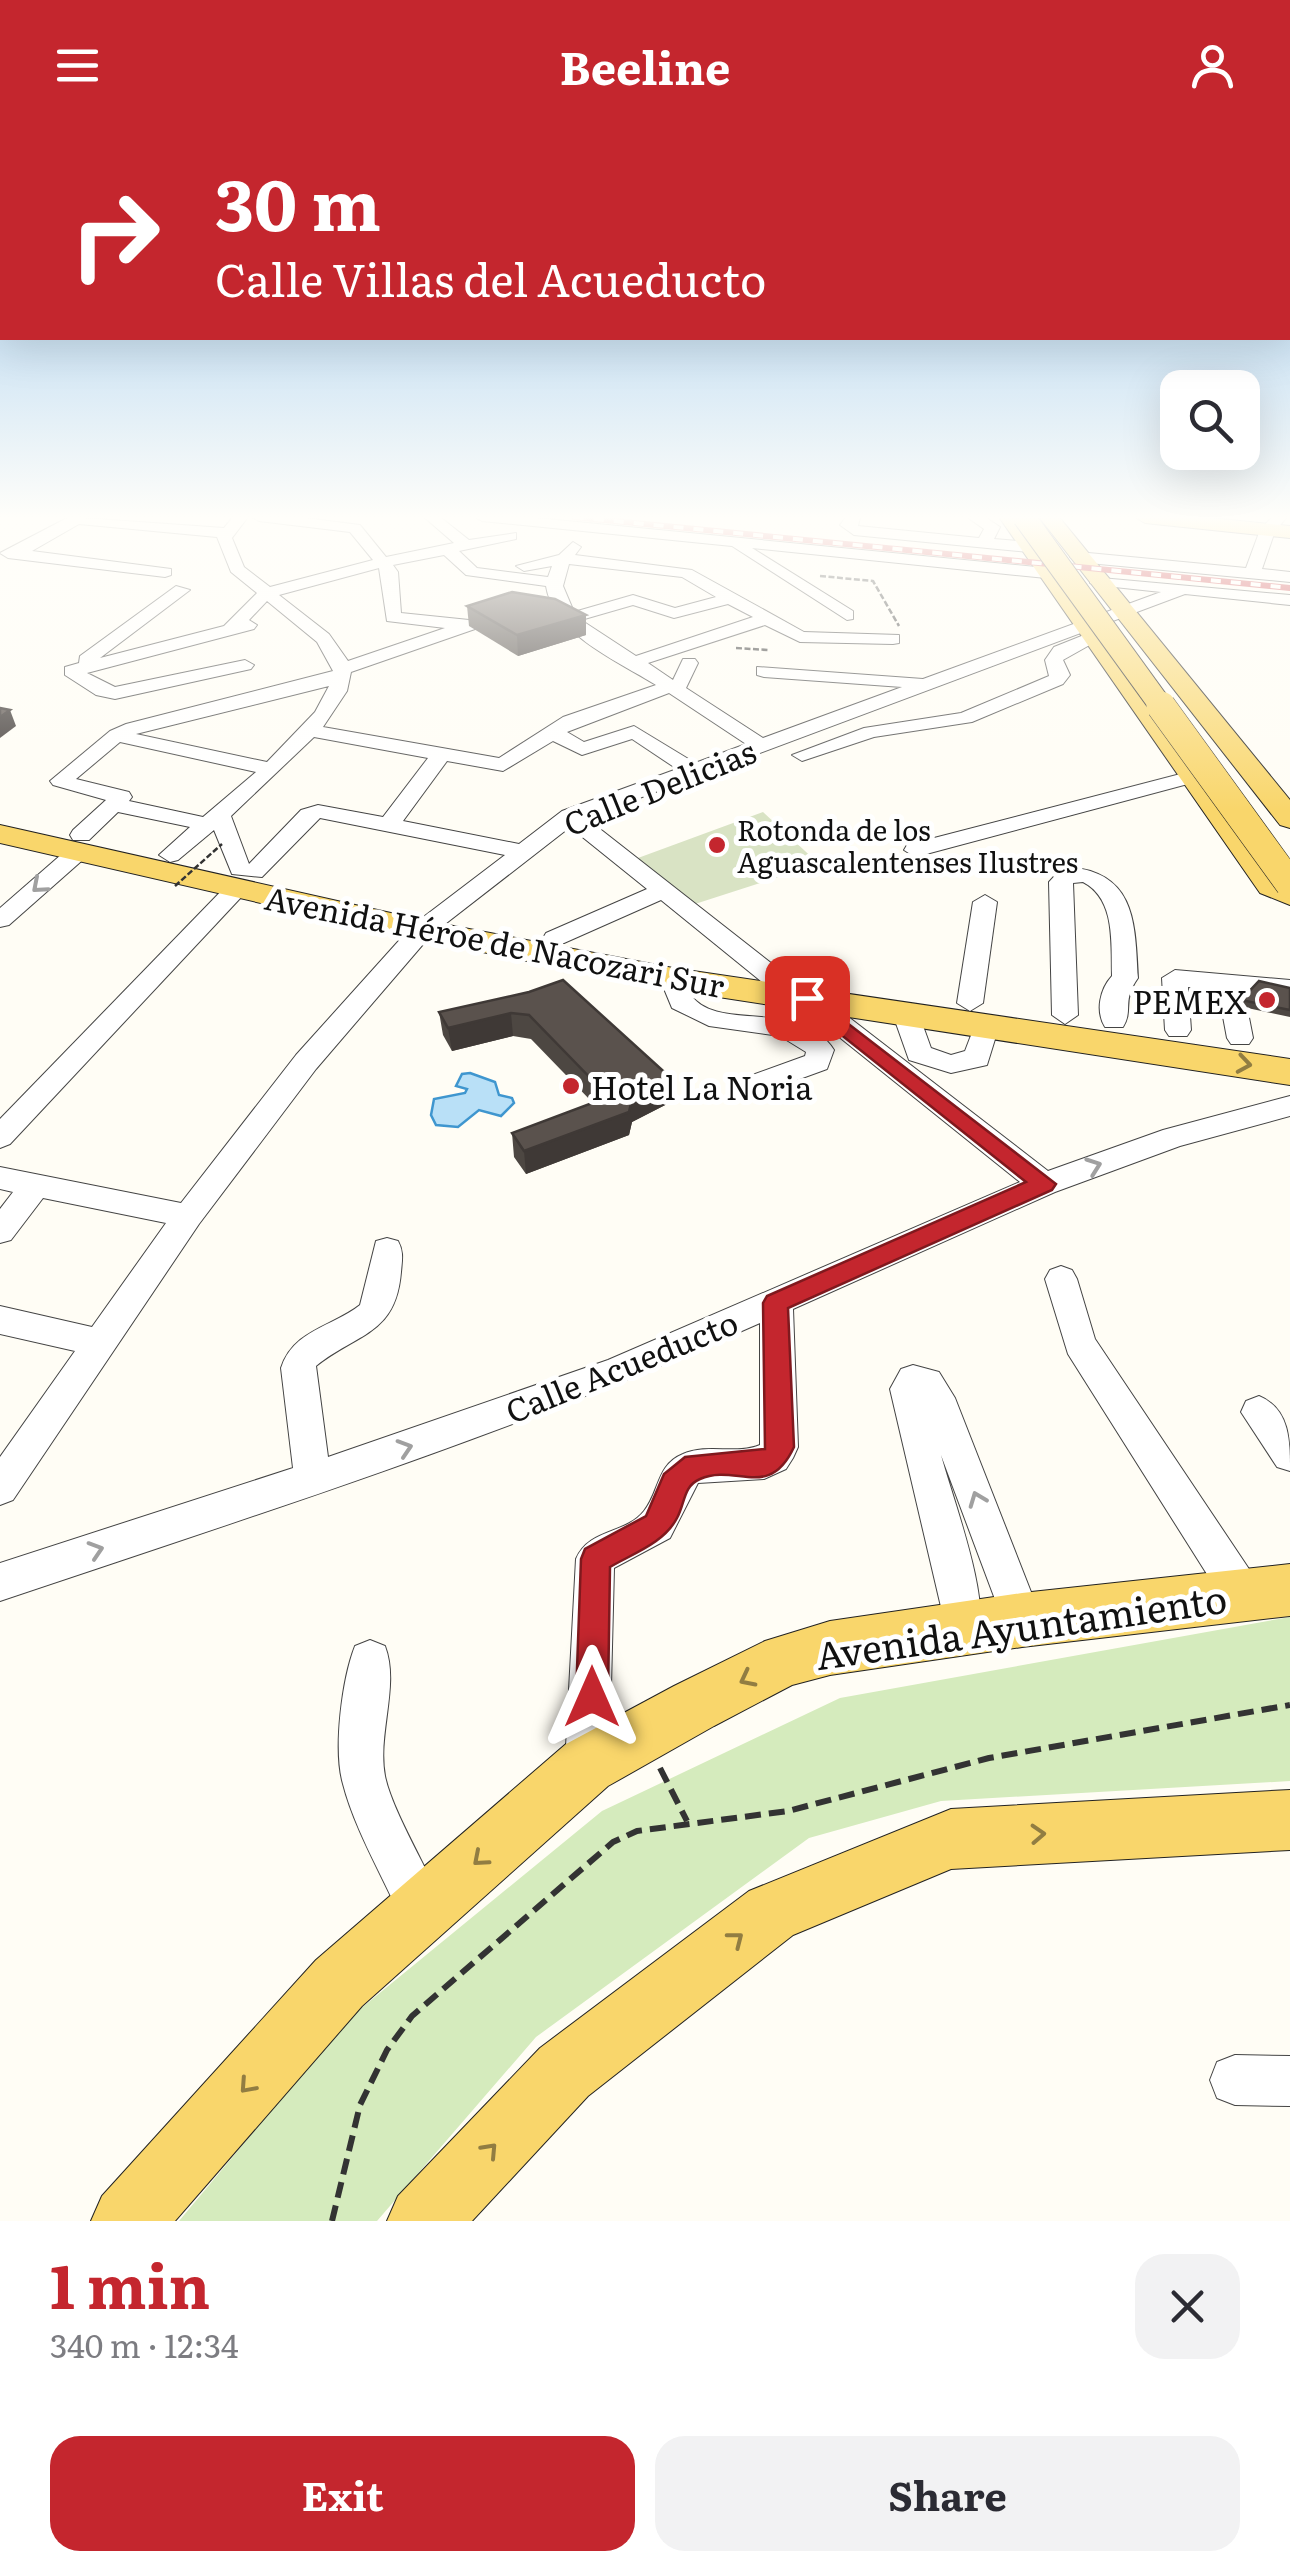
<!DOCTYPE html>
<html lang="en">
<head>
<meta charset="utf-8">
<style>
  :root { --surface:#fff; --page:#f2f2f3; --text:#2b2b33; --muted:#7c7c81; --accent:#c4262e }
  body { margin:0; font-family:Literata,serif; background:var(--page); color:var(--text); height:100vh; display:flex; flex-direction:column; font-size:38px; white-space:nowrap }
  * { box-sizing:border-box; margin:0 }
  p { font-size:32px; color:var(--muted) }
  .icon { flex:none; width:55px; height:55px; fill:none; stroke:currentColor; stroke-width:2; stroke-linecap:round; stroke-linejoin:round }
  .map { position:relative; height:2091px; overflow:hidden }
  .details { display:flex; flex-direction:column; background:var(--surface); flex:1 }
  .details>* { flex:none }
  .hud { position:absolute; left:0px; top:0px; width:1290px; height:210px; box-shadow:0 10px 40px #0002; background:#c4262e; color:#fff; overflow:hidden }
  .controls { position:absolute; left:1160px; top:240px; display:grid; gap:20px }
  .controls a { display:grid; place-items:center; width:100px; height:100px; border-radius:20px; background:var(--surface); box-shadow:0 10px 40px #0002; font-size:50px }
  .pin { position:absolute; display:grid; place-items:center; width:85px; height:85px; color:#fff; margin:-42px; border-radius:20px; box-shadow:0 5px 15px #0006 }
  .me { position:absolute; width:110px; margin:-55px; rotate:0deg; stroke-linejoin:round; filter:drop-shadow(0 0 8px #0008) }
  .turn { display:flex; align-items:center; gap:35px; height:210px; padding:0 50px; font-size:45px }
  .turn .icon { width:130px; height:130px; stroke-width:2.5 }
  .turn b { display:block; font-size:70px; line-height:85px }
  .round { display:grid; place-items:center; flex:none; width:105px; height:105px; border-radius:30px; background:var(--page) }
  .head { display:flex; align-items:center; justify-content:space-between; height:170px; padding:0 50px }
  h1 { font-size:60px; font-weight:700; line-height:75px; color:var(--accent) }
  .action { display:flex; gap:20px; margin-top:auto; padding:20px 50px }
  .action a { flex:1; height:115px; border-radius:30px; background:var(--accent); color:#fff; font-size:40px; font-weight:700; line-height:115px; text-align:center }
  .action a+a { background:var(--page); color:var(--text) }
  header { display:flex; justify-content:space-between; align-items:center; height:130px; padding:0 50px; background:var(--accent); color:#fff; font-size:45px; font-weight:700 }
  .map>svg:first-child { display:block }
  .green { fill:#d5ebbd }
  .cemetery { fill:#d9e3c4 }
  .water { fill:#b9e0f7; stroke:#3f96cf; stroke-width:2.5 }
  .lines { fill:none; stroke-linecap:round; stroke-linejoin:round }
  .minor-casing { stroke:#444; stroke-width:2 }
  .major-casing { stroke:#222; stroke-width:2 }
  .path-far1 { stroke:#333; stroke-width:2.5; stroke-dasharray:6 2.5; stroke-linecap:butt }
  .path { stroke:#333; stroke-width:6; stroke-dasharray:16 8; stroke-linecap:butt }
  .minor { fill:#fff; fill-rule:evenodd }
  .major { fill:#f9d66b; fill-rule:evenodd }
  .rail-casing { stroke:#c4262e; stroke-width:6 }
  .rail { stroke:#fff; stroke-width:4; stroke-dasharray:10; stroke-linecap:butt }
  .major-bridge-far1-casing { stroke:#222; stroke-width:24; stroke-linecap:butt }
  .major-bridge-casing { stroke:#222; stroke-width:30; stroke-linecap:butt }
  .path-bridge { stroke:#333; stroke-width:2.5; stroke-dasharray:6 2.5; stroke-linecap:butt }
  .major-bridge-far1 { stroke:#f9d66b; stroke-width:22 }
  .major-bridge { stroke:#f9d66b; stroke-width:29 }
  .wall { fill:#4d4742 }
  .shaded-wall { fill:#3f3936 }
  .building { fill:#5a524d; stroke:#3f3936; stroke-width:2.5 }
  .oneway { stroke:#a0a0a0 }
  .oneway2 { stroke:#917d42 }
  .route { fill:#c4262e; stroke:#7f191e; stroke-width:2.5 }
  .poi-dot { fill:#c4262e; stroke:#fff; stroke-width:4 }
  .labels { text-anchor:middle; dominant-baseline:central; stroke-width:10; stroke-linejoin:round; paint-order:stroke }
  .far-poi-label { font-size:28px; fill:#111; stroke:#fff; text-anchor:start }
  .street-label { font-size:32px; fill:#111; stroke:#fff }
  .poi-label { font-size:32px; fill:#111; stroke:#fff; text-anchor:end }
  .near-street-label { font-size:38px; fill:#111; stroke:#fff }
</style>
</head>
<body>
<header><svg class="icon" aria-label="menu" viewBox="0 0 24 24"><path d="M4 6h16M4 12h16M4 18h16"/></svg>Beeline<svg class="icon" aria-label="person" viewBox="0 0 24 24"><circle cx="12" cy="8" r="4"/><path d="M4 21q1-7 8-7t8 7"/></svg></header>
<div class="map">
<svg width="1290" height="2091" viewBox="0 0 1290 2091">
  <rect width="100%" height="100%" fill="#fffdf5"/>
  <path class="green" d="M1290 1487V1651L941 1671 809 1708 536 1907 377 2091H179L348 1889 602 1681 840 1568Z"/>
  <path class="cemetery" d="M763 682 819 734 695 774 638 728Z"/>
  <path class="water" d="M470 943 495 952 499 965 512 968 514 973 501 986 479 980 458 997 436 995 431 985 434 969 465 963 467 959 456 956 462 944Z"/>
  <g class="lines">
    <defs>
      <g id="minor">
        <path d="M69 387 224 398 233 387H248L232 408 244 437 270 457 373 430 350 402 259 391 252 387H297L360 395 386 427 454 413 424 387H440L469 410 516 403V409L459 421 477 438 548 447 552 436 524 441 516 436 559 425 573 412 581 417 575 425 692 440 804 502 899 505V513L893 514 800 512 765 495 648 533 673 550 683 529H695L698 533 686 558 763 608 902 557 764 547 757 545V537L923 549 1161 462 1096 455 1090 453V447L1290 465V475L1185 464 586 688 780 840 784 846 780 852H762L661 770 564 813H546L543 808 546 803 647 759 570 697 431 805 316 939 199 1094 13 1370 0 1375V1327L75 1221 0 1204V1176L92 1197 166 1093 43 1068 11 1110 0 1113V1079L13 1062 0 1059V1037L181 1073 296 925 413 795 505 725 320 688 262 747 232 744 214 700 178 730 170 732 159 725 190 697 118 682 89 710H73L70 705 73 700 106 670 53 655 50 651 110 601 126 594 333 541 317 512 267 471 249 490 257 495 254 499 87 543 115 557 245 530 254 535 251 539 115 569 96 565 65 545V537L79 533 80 526 176 456 190 460 100 528 224 496 257 463 231 442 217 407 79 394 32 421 171 439V445L165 447 8 428 0 423ZM444 425 466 445 546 456C554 505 618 531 656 555L563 587 499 628 323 597 347 561 351 542 475 499 478 495 469 490 401 483 398 442 393 435ZM569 434 682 447 716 467 675 478 633 465 574 482 563 456ZM379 438 387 491 445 498 348 531 329 504 279 465ZM728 474 753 487 636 526 581 490 633 475 674 488ZM329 556 315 582 267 632 136 604ZM669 563 746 614 695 633 634 596 584 612 567 602ZM314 607 428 628 383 687 318 675 301 680 249 734 231 686ZM632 609 677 639 562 681 519 714 403 691 447 631 503 641 553 611 582 625ZM120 612 256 642 203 687 129 671 132 667 129 662 76 649Z"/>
        <path d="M475 387H526L1046 438 1054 443 1046 448 752 418 853 481V489L847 490 732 416 482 391Z"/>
        <path d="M846 387H860L858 396 979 408 984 399 967 387H985L1000 397 994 409 1029 412 1037 417 1029 422 854 405 840 395Z"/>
        <path d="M1272 387H1287L1275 401 1262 439 1290 442V452L1078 432 1070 427 1078 422 1246 438 1260 400Z"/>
        <path d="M1089 503 1095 504V512L1063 530 1070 545 1063 554 972 592 874 607 802 631 792 625 864 598 961 583 1049 546 1045 530 1054 517Z"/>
        <path d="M1192 641 1199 643 1202 647 1199 651 915 727 904 720 907 715Z"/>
        <path d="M78 715 86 717 89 722 86 727 9 795 0 797V778L70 717Z"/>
        <path d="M1069 737C1136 743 1135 793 1138 848 1121 872 1134 879 1123 897H1105C1095 881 1100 859 1112 846 1111 814 1116 769 1083 752L1073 753 1078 885 1065 894 1052 885 1049 752 1061 739Z"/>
        <path d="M238 750 246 752 250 757 246 762 10 1014 0 1018V989L230 752Z"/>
        <path d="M985 765 997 772 983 873 970 881 957 873 973 772Z"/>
        <path d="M1175 840 1290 850V866L1244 862 1253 908 1249 914H1231L1227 908 1218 860 1188 857 1191 900 1187 906H1169L1165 900 1162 848Z"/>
        <path d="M673 841 682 843C686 850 687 859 691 865 717 903 800 867 834 920L827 939 753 966H733L729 959 733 952 805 926 806 922 780 906 709 896 672 878 660 849Z"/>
        <path d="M807 860 816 862 1048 1041 1163 1000 1290 966V986L1180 1016 1055 1062 793 1179 798 1317 793 1328 786 1339 764 1349 698 1353 670 1408 614 1438 609 1635 602 1650 587 1657 572 1650 565 1635 576 1429C589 1398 625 1405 644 1381 660 1361 656 1335 683 1324 708 1313 736 1325 760 1315V1193C513 1303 256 1385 0 1471V1433L293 1338 281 1238C293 1200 332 1197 360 1175L376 1111 387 1108 398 1111C404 1122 402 1130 401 1142 396 1205 357 1203 316 1236L328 1327 608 1230 1020 1052 798 874 794 868 798 862Z"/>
        <path d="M905 873 918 882 931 918 951 925 965 921 978 887H996L1000 893 987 935 951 943 909 930 892 882Z"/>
        <path d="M1061 1136 1072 1140 1077 1149 1095 1209 1257 1451 1263 1465 1257 1479 1243 1484 1229 1479 1068 1224 1045 1149 1050 1140Z"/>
        <path d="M913 1235 939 1242 955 1268 1042 1490 1036 1504 1022 1510 1008 1504 941 1325C952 1367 993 1474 977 1511L963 1517 949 1511 890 1259 901 1239Z"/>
        <path d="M1259 1266C1290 1279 1290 1311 1290 1341L1277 1337 1241 1282 1246 1271Z"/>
        <path d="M370 1510 385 1516C400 1555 377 1604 385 1646 392 1681 430 1743 445 1780L439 1797 422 1803 405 1797C386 1752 355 1701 343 1654 333 1620 342 1549 355 1516Z"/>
        <path d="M1235 1925 1290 1926V1976L1235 1975 1217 1968 1210 1950 1217 1932Z"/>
      </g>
      <g id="major">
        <path d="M999 387H1019L1282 749 1290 754V775L1260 763Z"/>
        <path d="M1039 387H1059L1290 670V698L1280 695Z"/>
        <path d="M1135 387H1202L1290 396V408L1145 393Z"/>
        <path d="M0 695 422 790 673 838 1290 929V955L673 860 422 810 0 713Z"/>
        <path d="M1290 1434V1486L1022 1517 830 1545 792 1555 714 1596 608 1656 362 1876 175 2091H91L102 2066 316 1830 566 1614 674 1556 765 1511 830 1491 1022 1463Z"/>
        <path d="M1290 1660V1720L951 1739 793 1805 588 1966 472 2091H387L398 2066 540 1918 749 1761 951 1679Z"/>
      </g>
    </defs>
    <use href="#minor" class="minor-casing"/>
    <use href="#major" class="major-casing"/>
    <g class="path-far1">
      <path d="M820 446 873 451 899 496"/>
      <path d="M736 518 768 520"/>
    </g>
    <g class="path">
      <path d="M660 1638 687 1691"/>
      <path d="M332 2091 360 1975 387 1920 412 1886 613 1712 637 1701 788 1681 989 1628 1290 1575"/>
    </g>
    <use href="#minor" class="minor"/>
    <use href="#major" class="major"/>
    <defs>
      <path id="rail" d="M574 387 1290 458"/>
    </defs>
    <use href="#rail" class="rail-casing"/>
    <use href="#rail" class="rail"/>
    <defs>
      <path id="major-bridge-far1" d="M1024 387 1163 579"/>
      <path id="major-bridge" d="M1161 576 1290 754"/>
    </defs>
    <use href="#major-bridge-far1" class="major-bridge-far1-casing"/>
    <use href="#major-bridge" class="major-bridge-casing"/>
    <path class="path-bridge" d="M175 756 222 714"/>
    <use href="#major-bridge-far1" class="major-bridge-far1"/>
    <use href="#major-bridge" class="major-bridge"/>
  </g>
  <g class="wall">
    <path d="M467 476 586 505 518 526 469 496Z"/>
    <path d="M1290 858V887L1238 876 1241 870Z"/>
    <path d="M529 862 672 949 671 972 632 992 629 1005 526 1044 514 1027 512 1003 593 973 531 909 513 906 452 921 443 905 439 882Z"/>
  </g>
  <g class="shaded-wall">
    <path d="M586 485V505L518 526 517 505Z"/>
    <path d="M10 580 16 596 0 608V587Z"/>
    <path d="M511 883 513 906 452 921 448 898Z"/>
    <path d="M672 949 671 972 632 992 629 1005 526 1044 524 1021Z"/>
  </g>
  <g class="building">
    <path d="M512 462 555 469 586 485 517 505 467 476Z"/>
    <path d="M0 578 10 580 0 587Z"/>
    <path d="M563 850 672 949 632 969 629 982 524 1021 512 1003 595 972 601 959 529 885 511 883 448 898 439 882 529 862Z"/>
    <path d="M1259 851 1290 858V880L1241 870Z"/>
  </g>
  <defs><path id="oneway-chevron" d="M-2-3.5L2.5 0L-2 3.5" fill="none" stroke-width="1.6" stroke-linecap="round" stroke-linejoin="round" transform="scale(2.5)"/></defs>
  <g class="oneway">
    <use href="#oneway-chevron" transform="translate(39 756) rotate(139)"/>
    <use href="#oneway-chevron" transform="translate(1094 1036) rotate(-20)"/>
    <use href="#oneway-chevron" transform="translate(405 1318) rotate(-18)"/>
    <use href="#oneway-chevron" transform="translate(977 1369) rotate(-111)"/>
    <use href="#oneway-chevron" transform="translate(96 1420) rotate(-18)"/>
  </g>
  <g class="oneway2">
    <use href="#oneway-chevron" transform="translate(1244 934) rotate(9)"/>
    <use href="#oneway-chevron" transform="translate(747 1549) rotate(153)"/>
    <use href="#oneway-chevron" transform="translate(1038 1704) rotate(-3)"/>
    <use href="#oneway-chevron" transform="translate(480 1729) rotate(139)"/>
    <use href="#oneway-chevron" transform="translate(736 1809) rotate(-38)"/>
    <use href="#oneway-chevron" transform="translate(247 1956) rotate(132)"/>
    <use href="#oneway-chevron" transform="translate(490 2020) rotate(-47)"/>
  </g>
  <linearGradient id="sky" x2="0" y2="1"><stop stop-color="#95c6ee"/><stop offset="0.57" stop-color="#fffefa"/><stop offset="1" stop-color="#fffefa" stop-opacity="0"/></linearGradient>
  <rect width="1290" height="680" fill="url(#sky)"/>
  <path class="route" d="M807 862 1056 1054 1052 1060 788 1178 794 1317C769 1371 736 1333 700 1349 683 1356 685 1374 677 1388 664 1413 634 1423 610 1437L608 1567 603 1578 592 1583 581 1578 576 1567 581 1429 585 1419 646 1386 664 1344 685 1327 765 1319 763 1173 767 1166 1026 1052 800 872 797 868Z"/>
  <g class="poi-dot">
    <circle cx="717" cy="715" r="10"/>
    <circle cx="1267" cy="870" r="10"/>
    <circle cx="571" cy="956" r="10"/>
  </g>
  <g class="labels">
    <g class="far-poi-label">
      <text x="737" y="699">Rotonda de los<tspan x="737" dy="32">Aguascalentenses Ilustres</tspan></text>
    </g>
    <g class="street-label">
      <text transform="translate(659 656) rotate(-22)">Calle Delicias</text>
      <text transform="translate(495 810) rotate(11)">Avenida Héroe de Nacozari Sur</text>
      <text transform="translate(621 1235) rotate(-22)">Calle Acueducto</text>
    </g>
    <g class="poi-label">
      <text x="1247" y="870">PEMEX</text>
      <text x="591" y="956" text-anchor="start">Hotel La Noria</text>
    </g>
    <g class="near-street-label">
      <text transform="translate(1021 1495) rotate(-8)">Avenida Ayuntamiento</text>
    </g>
  </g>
</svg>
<div class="controls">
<a><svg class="icon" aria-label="search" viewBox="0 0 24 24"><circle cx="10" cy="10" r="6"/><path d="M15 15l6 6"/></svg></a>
</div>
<div class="pin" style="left:807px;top:868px;background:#d93025"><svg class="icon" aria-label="arrive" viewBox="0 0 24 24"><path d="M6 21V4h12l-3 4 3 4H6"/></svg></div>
<svg class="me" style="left:592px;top:1567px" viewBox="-20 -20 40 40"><path d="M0-17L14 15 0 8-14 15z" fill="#c4262e" stroke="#fff" stroke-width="4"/></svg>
<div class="hud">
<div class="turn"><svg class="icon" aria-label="right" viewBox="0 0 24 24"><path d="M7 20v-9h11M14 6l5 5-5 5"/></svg><div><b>30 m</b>Calle Villas del Acueducto</div></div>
</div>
</div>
<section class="details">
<div class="head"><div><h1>1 min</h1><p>340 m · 12:34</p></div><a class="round"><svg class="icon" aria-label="close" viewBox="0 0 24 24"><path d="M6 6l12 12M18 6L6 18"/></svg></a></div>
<div class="action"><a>Exit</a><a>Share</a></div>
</section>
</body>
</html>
